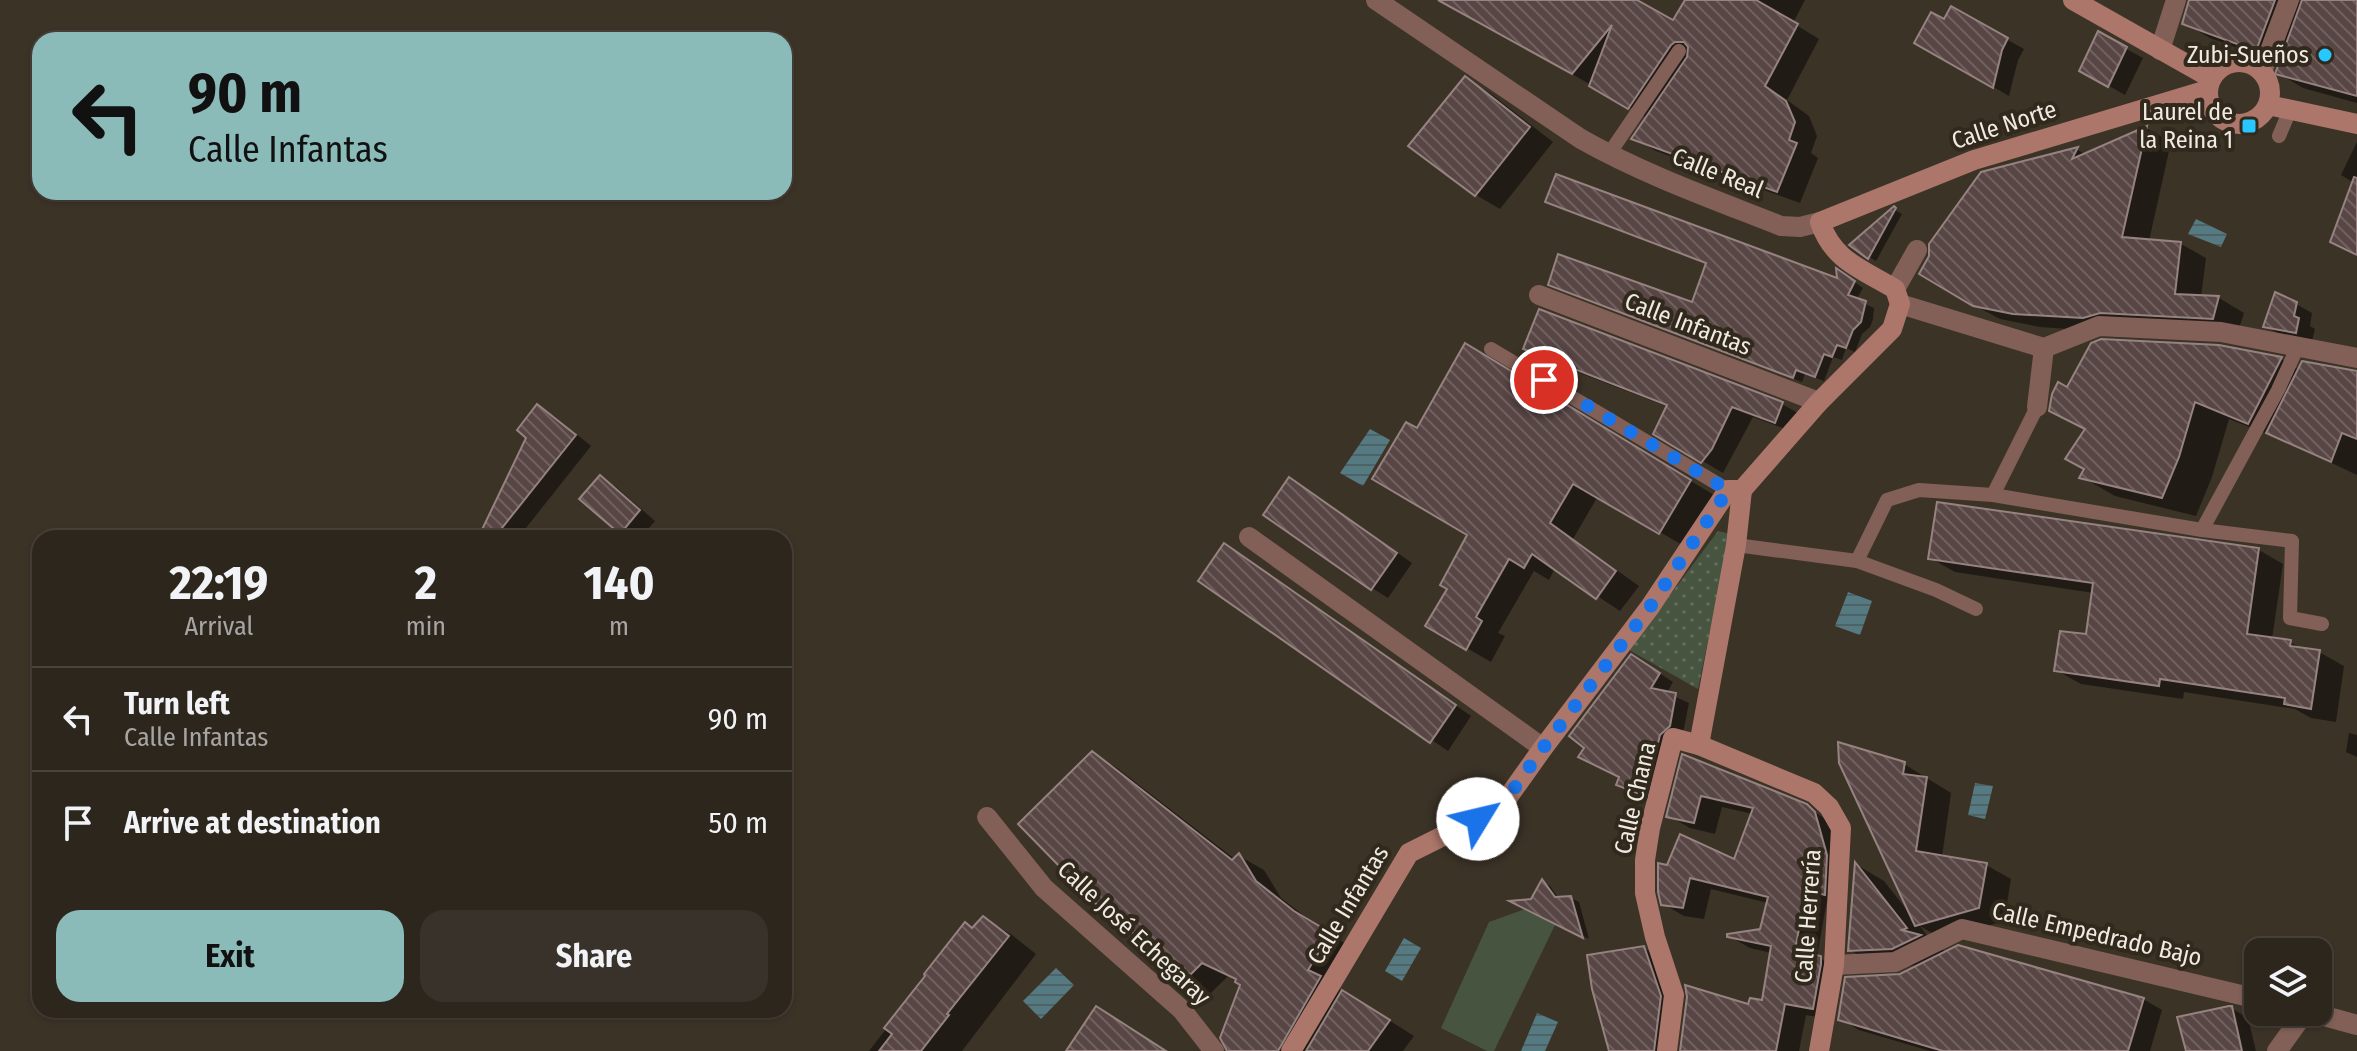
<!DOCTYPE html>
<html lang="en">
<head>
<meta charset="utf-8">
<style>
  :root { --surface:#2d261d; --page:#39322a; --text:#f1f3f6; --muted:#a7a5a4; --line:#48433b; --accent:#8bbbb9 }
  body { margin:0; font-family:"Fira Sans Condensed",sans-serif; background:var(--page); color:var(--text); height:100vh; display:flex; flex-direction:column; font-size:30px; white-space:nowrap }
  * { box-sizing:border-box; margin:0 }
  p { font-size:26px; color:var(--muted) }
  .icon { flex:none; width:44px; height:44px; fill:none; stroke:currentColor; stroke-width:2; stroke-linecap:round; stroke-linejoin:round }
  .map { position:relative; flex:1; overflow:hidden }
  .sheet { position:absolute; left:32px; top:530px; width:760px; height:488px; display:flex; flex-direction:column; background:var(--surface); border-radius:24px; box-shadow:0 2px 6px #0004,0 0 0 2px var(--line) }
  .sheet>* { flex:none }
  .top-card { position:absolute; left:32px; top:32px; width:760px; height:168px; border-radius:24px; box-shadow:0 2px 6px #0004,0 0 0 2px var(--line); background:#8bbbb9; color:#111; overflow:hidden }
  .fabs { position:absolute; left:2244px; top:938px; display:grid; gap:16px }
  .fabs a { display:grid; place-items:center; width:88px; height:88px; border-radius:16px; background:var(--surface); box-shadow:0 2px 6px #0004,0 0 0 2px var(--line); font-size:40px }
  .pin { position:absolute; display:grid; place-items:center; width:68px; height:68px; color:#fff; margin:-34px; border:4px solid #fff; border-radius:50%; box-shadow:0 2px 8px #0007 }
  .me { position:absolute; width:88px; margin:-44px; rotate:54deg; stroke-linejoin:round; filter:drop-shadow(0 0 6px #0008) }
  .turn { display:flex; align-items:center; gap:28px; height:168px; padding:0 24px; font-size:36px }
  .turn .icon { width:104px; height:104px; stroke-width:2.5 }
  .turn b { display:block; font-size:56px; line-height:68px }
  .eta { display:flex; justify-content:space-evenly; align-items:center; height:136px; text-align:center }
  .eta b { font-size:48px; font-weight:700; line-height:56px }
  .button { display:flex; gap:16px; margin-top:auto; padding:16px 24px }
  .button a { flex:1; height:92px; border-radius:24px; background:var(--accent); color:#111; font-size:32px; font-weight:700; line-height:92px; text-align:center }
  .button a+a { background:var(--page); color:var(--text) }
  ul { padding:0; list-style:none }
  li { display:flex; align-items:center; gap:24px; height:104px; padding:0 24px; border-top:2px solid var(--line) }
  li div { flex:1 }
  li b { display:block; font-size:30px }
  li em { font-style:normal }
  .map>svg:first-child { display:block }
  .park { fill:url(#park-dots) }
  .pitch { fill:#465440 }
  .water { fill:url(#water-rules) }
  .shadow { fill:#0007 }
  .building { fill:url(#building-back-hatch); stroke:#968381; stroke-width:2 }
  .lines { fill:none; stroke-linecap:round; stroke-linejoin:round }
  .lane { stroke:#826057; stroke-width:14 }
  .street { stroke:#826057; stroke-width:20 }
  .secondary { stroke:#ac776a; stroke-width:20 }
  .route { stroke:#1a73e8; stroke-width:14; stroke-dasharray:0 25.2 }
  .poi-dot { fill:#27c8ff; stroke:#32291d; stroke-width:3 }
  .labels { text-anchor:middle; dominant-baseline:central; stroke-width:8; stroke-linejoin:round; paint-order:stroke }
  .poi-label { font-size:24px; fill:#efeae2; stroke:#32291d; text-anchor:end }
  .street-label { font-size:24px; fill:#efeae2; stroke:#32291d }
</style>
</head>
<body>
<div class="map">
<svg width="2357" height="1051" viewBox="0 0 2357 1051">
  <defs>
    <pattern id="park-dots" width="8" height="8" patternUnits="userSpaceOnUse" patternTransform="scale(2)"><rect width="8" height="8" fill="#465440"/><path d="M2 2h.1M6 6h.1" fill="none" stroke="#616d5b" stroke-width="1.8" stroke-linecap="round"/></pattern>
    <pattern id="water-rules" width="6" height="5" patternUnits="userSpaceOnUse" patternTransform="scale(2)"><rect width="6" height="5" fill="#557a81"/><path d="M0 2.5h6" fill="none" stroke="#4f6366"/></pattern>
    <pattern id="building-back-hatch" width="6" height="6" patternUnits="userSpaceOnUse" patternTransform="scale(2)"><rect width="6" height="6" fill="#584645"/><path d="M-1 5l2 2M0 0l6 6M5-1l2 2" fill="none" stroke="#706160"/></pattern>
  </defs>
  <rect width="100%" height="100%" fill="#3c3327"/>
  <path class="park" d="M1718 531 1730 534 1698 689 1629 650Z"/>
  <path class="pitch" d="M1525 909 1556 923 1494 1051H1487L1441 1028 1489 922Z"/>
  <g class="water">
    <path d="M2196 219 2227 234 2221 247 2188 234Z"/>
    <path d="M1370 429 1390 440 1363 486 1340 473Z"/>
    <path d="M1848 592 1872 601 1860 635 1835 626Z"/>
    <path d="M1975 783 1993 786 1985 819 1968 815Z"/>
    <path d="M1404 938 1421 948 1402 981 1385 971Z"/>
    <path d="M1056 968 1074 985 1041 1019 1023 1001Z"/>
    <path d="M1537 1013 1558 1022 1545 1051H1521Z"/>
  </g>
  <g class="shadow">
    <path d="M1444 0H1631L1673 23 1687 0H1805L1793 23 1819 39 1787 100 1809 116 1817 136 1811 153 1818 158 1800 203 1656 151 1634 138 1648 118Z"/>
    <path d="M2191 0H2296L2303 4V0H2357V103L2303 88 2278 73 2281 64 2210 38 2184 23Z"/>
    <path d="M1952 9 2024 49 2018 60 2009 96 1916 42 1945 22Z"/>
    <path d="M2099 34 2143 58 2125 95 2081 70Z"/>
    <path d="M1466 79 1490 93 1553 142 1500 209 1476 195Z"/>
    <path d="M2146 128 2171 142 2149 241 2181 244 2206 258 2201 297 2219 298 2244 313 2238 332H2110L2040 327 2000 319 1968 302 1982 173 2078 150 2086 155Z"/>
    <path d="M2357 142V255L2333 241 2356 184 2341 175Z"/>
    <path d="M1547 202 1839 281 1845 275 1863 288 1856 300 1874 308 1873 319 1870 327 1862 334 1855 352 1846 348 1842 360 1833 357 1824 381 1805 374 1802 382 1559 289 1694 304 1708 264Z"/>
    <path d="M1889 210H1895L1902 214 1876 261 1869 257Z"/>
    <path d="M2296 304 2312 313 2310 326 2315 329 2312 341 2281 335 2265 326Z"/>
    <path d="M1540 311 1782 404 1803 416 1796 433 1753 417 1723 473 1655 433 1668 407 1546 360 1525 348Z"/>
    <path d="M2219 347 2281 359 2300 370 2357 372V475L2283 440 2229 419 2212 477 2196 516 2115 496 2082 477 2086 469 2087 430 2068 390Z"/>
    <path d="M1490 360 1714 495 1684 546 1598 496 1573 539 1639 586 1620 611 1555 568 1549 580 1534 571 1498 633 1505 636 1491 662 1428 626 1450 588 1470 534 1418 431Z"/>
    <path d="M538 407 554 416 591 446 518 538H491Z"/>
    <path d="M600 478 616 487 655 521 640 538H632L621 532Z"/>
    <path d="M1306 489 1412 563 1388 598 1372 588Z"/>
    <path d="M1938 504 2259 550 2283 564 2272 639 2290 642 2303 649 2319 652 2344 666 2336 722 2311 718 2295 709 2184 692 2183 699 2081 684 2056 670 2088 637 2094 593 1955 572 1930 558Z"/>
    <path d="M1241 555 1471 716 1448 751 1200 580Z"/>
    <path d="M1645 664 1673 682 1667 693 1689 703 1683 733 1659 803 1618 784Z"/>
    <path d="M2349 733 2357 735V757L2346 752Z"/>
    <path d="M1092 754 1117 768 1236 860 1239 856 1264 870 1281 898 1320 928 1354 949 1333 985 1414 1036 1403 1051H1229L1243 984 1228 976 1208 996 1183 982 1137 934 1118 924Z"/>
    <path d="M1684 757 1806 806 1836 826 1845 905 1827 900 1817 957 1842 970 1834 1020 1806 1015 1799 1051H1682L1750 1006 1764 1003 1772 953 1750 948 1729 936 1762 931 1768 903 1711 889 1704 919 1684 916 1663 904 1660 866 1736 862 1753 814 1722 807 1715 834 1690 828 1669 816Z"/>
    <path d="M1841 762 1904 764 1951 793 1942 857 1986 865 2011 879 2004 921 1942 939 1920 926 1934 945 1948 953 2143 999 2162 1010 2150 1051H1930L1859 1030 1840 1019 1901 976 1923 965 1879 967 1850 950 1857 865 1884 881 1910 914Z"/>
    <path d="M1543 882 1550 886 1559 899 1571 898 1579 902 1589 939 1515 902 1532 901Z"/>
    <path d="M984 918 1012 935 1036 954 962 1051H869L928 975Z"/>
    <path d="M1644 948 1665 961 1681 1010 1677 1051H1611Z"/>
    <path d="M2231 1008 2248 1018 2256 1051H2188Z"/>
  </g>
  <g class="building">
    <path d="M1438 0H1637L1673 20 1685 0H1756L1798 24 1765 86 1786 101 1795 122 1789 140 1797 143 1777 192 1631 139 1687 57 1688 47 1684 42H1675L1671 45 1628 109 1589 86 1612 25 1572 74Z"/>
    <path d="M2189 0H2275L2256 51 2182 24Z"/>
    <path d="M2302 0H2357V96L2275 74Z"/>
    <path d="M1951 6 2008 38 2002 50 1993 88 1914 43 1931 12 1944 19Z"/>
    <path d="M2098 31 2127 47 2108 87 2079 71Z"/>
    <path d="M1465 76 1530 127 1475 196 1408 146Z"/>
    <path d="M2147 126 2122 237 2181 242 2175 294 2219 296 2213 319 2100 313 2083 318 2013 314 1973 306 1919 274 1929 256V244L1981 172 2078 147 2072 159Z"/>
    <path d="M1556 174 1837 278 1836 268 1855 281 1848 295 1866 301 1861 322 1853 330 1846 348 1837 345 1832 357 1824 354 1815 377 1796 370 1793 378 1548 285 1558 254 1692 302 1706 263 1545 202Z"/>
    <path d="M2354 177 2357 178V255L2330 242Z"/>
    <path d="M1894 206 1896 208 1868 259 1849 245Z"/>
    <path d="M2275 292 2297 302 2294 316 2299 318 2296 333 2263 327Z"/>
    <path d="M1539 309 1783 402 1775 423 1732 407 1712 449 1701 463 1653 434 1667 405 1523 349Z"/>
    <path d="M2101 339 2219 345 2282 357 2248 424 2195 402 2179 457 2162 498 2079 478 2084 469 2065 459 2085 429 2049 411 2052 394 2058 382 2067 387 2091 343Z"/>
    <path d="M1465 343 1691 480 1659 534 1573 484 1550 523 1616 571 1596 599 1532 554 1524 568 1509 559 1476 617 1482 621 1466 650 1425 626 1447 589 1440 585 1467 535 1372 479 1406 422 1417 428Z"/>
    <path d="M2302 361 2357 371V439L2342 433 2331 462 2266 433Z"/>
    <path d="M537 404 576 435 494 538H478L526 438 517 430Z"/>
    <path d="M600 475 640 510 620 534 579 499Z"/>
    <path d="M1289 477 1397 553 1371 590 1263 515Z"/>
    <path d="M1937 502 2259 548 2247 634 2291 640 2290 646 2320 650 2311 709 2284 704 2285 698 2160 679 2159 686 2054 671 2060 631 2086 634 2093 583 1928 559Z"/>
    <path d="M1224 543 1456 705 1430 743 1198 581Z"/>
    <path d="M1631 654 1660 673 1651 688 1676 693 1670 726 1660 735 1645 796 1616 785 1619 777 1578 757 1584 748 1569 736Z"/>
    <path d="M1838 742 1905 762 1903 774 1927 777 1916 851 1987 863 1979 908 1915 926 1839 763Z"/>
    <path d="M1092 751 1232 860 1239 853 1256 881 1294 911 1331 933 1308 970 1321 976 1278 1051H1227L1220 1038 1240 985 1235 982 1236 979 1202 963 1182 983 1121 921 1117 925 1018 824Z"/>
    <path d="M1682 754 1807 804 1815 812 1827 855 1825 895 1806 890 1795 951 1821 956V964L1813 1009 1785 1004 1776 1051H1680L1687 997 1685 985 1748 1004 1750 998 1762 1000 1771 946 1727 937V934L1760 929 1768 897 1690 878 1683 908 1661 905 1658 892V863L1667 865 1680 834 1734 859 1753 808 1701 796 1694 823 1666 817Z"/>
    <path d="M1855 862 1907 928 1902 930 1921 935 1892 949 1848 951Z"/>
    <path d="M1542 879 1555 897 1571 896 1583 938 1509 901 1531 899Z"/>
    <path d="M983 916 1009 936 947 1014 949 1015 921 1051H879L892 1034 884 1028 925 976 924 974 965 922 972 928Z"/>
    <path d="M1958 945 2144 998 2128 1051H1943L1838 1020 1845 977 1900 974Z"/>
    <path d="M1644 946 1661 996 1654 1051H1609L1592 989 1587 955Z"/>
    <path d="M1342 990 1390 1020 1368 1051H1306Z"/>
    <path d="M1096 1006 1166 1051H1066Z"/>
    <path d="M2229 1006H2232L2242 1051H2186L2177 1017Z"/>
  </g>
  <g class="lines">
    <g class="lane">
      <path d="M2279 136 2290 110"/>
      <path d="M1609 154 1679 51"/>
      <path d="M1491 349 1728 490"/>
      <path d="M1993 495 2037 407"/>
      <path d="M2202 530 2292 541 2290 618 2322 624"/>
      <path d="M1736 545 1857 561 1887 500 1919 490 1993 495 2202 530 2278 390 2298 346"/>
      <path d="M1857 561 1936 590 1976 609"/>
    </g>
    <g class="street">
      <path d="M1376 0 1581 139C1645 175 1713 199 1781 226L1800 227 1820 222"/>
      <path d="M2160 50 2176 0"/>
      <path d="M2262 72 2289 0"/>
      <path d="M1895 289 1917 250"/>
      <path d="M1539 295 1819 402"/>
      <path d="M1900 304 2044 348 2099 326 2221 332 2357 358"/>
      <path d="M2037 407 2044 348"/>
      <path d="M1249 537 1543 748"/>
      <path d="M987 817 1044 888 1182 1010 1214 1051"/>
      <path d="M1834 965 1895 962 1962 929 2258 999"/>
      <path d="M2310 1012 2357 1025"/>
      <path d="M2277 1051 2305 1012"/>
    </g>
    <g class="secondary">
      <path d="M2073 0 2211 78"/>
      <circle cx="2239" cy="93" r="31"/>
      <path d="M2268 105 2357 124"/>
      <path d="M1742 490 1819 402 1892 329 1900 304 1895 289C1862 269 1833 261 1820 222L1974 160 2207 90"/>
      <path d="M1699 745 1814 793 1829 807 1841 828 1834 965 1819 1051"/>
      <path d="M1291 1051 1409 853 1501 807 1543 748 1650 607 1728 490H1742"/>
      <path d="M1667 1051 1674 995 1655 937 1645 893V860L1650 828 1673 738 1699 745 1736 545 1742 490"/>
    </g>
  </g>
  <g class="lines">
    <path class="route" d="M1478 819 1501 807 1543 748 1650 607 1728 490 1544 380"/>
  </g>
  <g class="poi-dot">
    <circle cx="2325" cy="55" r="8"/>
    <rect x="2241" y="118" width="16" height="16" rx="4"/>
  </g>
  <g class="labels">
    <g class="poi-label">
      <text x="2309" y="55">Zubi-Sueños</text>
      <text x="2233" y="112">Laurel de<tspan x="2233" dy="28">la Reina 1</tspan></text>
    </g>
    <g class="street-label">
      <text transform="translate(2004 125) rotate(-18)">Calle Norte</text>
      <text transform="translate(1718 173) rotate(22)">Calle Real</text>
      <text transform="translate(1688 324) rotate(21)">Calle Infantas</text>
      <text transform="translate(1635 798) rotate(-77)">Calle Chana</text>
      <text transform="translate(1348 905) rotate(-59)">Calle Infantas</text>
      <text transform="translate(1808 916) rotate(-86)">Calle Herrería</text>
      <text transform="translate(1134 933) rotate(43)">Calle José Echegaray</text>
      <text transform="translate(2097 934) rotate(13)">Calle Empedrado Bajo</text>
    </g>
  </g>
</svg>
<div class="fabs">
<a><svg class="icon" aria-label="layers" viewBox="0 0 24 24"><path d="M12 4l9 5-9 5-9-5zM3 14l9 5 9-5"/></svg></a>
</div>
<div class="pin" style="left:1544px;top:380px;background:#d93025"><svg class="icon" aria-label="arrive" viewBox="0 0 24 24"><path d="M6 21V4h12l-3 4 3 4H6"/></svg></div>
<svg class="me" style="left:1478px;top:819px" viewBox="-20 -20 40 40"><circle r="19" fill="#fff"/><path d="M0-13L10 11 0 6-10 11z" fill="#1a73e8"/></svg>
<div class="top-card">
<div class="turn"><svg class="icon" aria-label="left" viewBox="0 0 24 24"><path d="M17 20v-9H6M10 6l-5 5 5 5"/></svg><div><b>90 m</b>Calle Infantas</div></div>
</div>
<section class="sheet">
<div class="eta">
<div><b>22:19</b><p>Arrival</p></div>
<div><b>2</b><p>min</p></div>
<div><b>140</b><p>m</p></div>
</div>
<ul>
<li><svg class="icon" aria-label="left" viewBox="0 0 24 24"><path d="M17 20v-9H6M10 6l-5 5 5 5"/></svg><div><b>Turn left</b><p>Calle Infantas</p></div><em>90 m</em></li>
<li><svg class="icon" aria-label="arrive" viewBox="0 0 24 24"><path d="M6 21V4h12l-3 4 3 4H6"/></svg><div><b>Arrive at destination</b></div><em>50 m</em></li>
</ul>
<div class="button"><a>Exit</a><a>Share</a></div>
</section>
</div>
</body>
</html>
